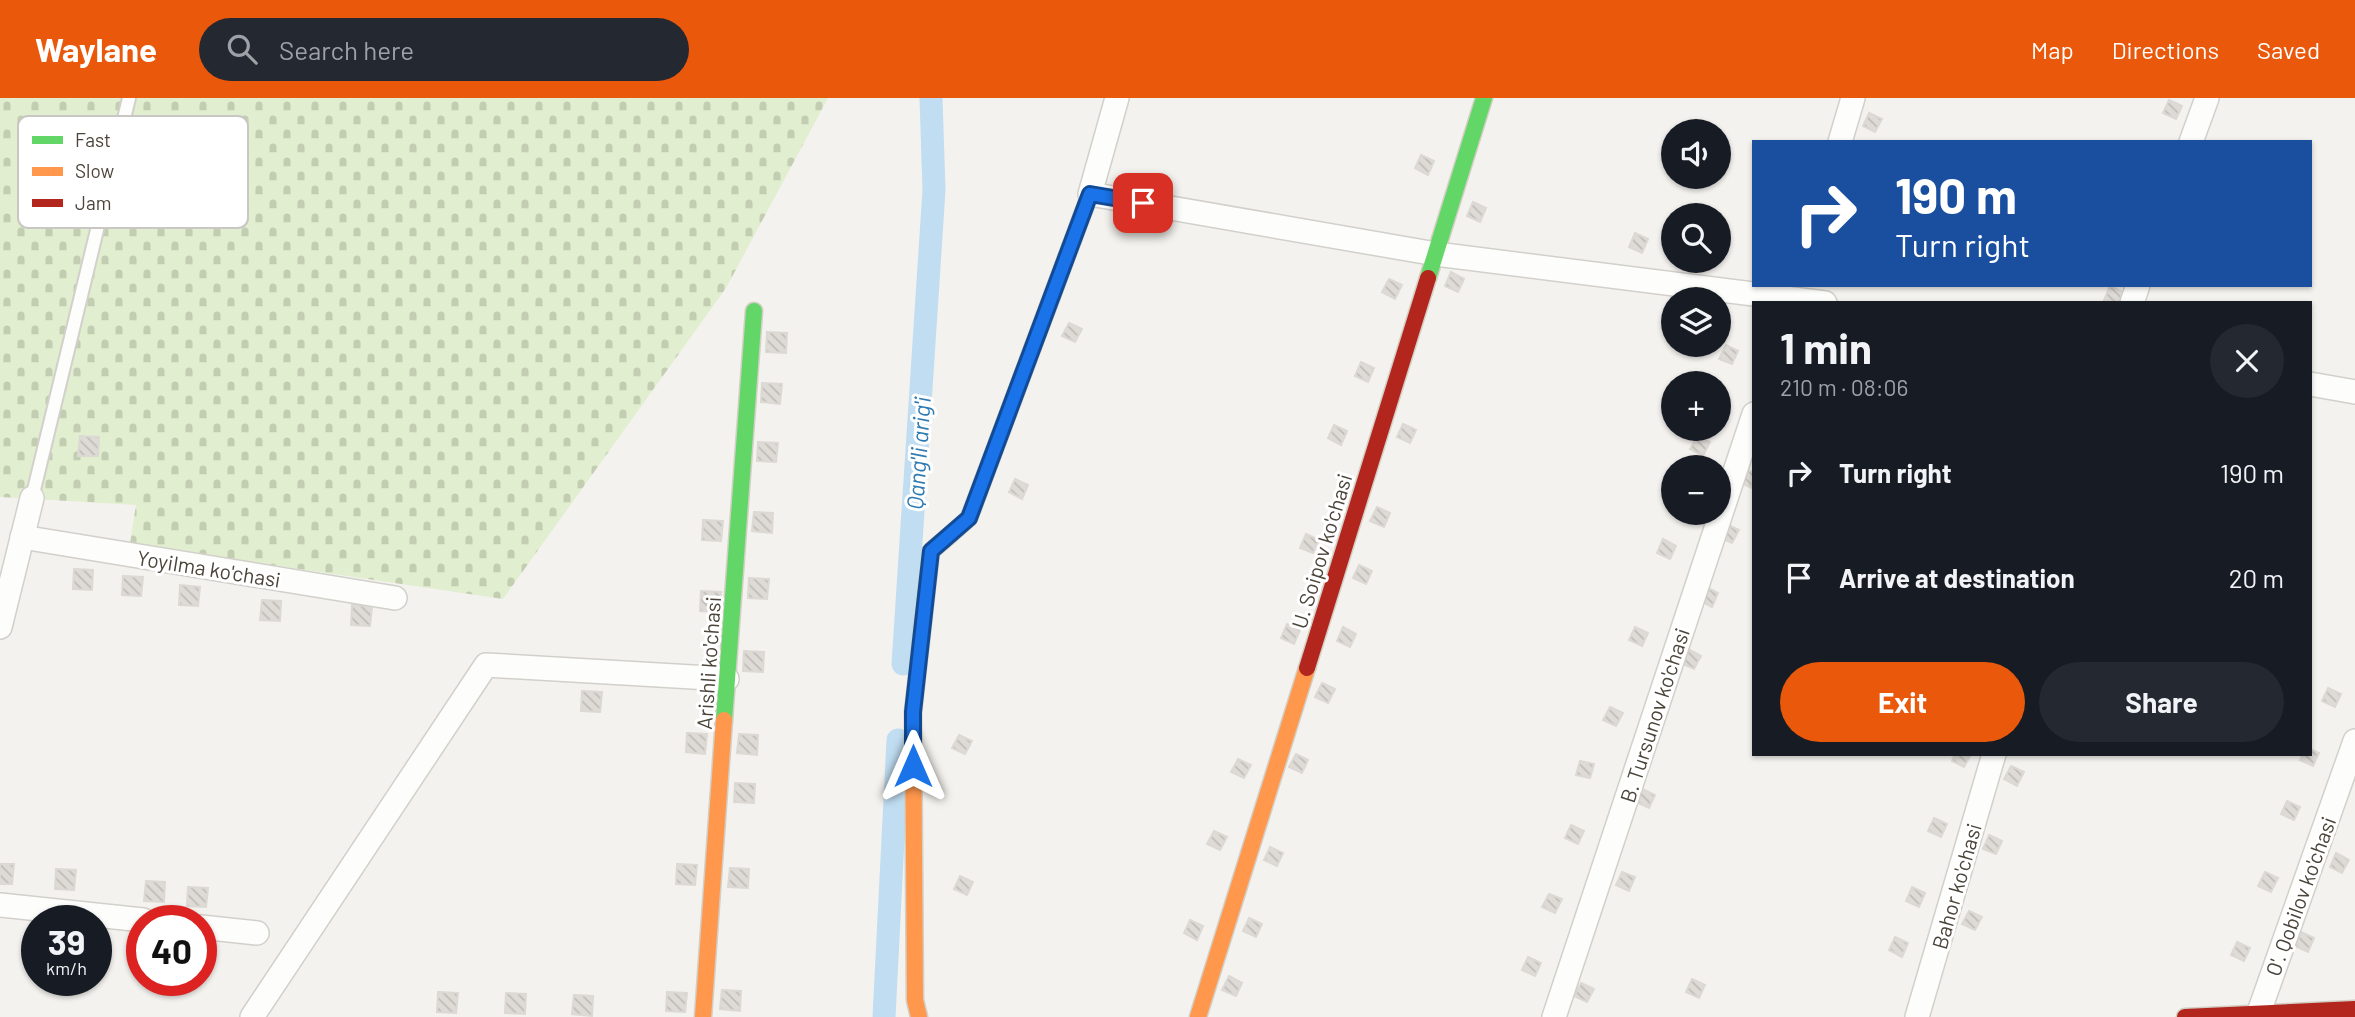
<!DOCTYPE html>
<html lang="en">
<head>
<meta charset="utf-8">
<style>
  :root { --surface:#171b24; --page:#242831; --text:#f1f3f6; --muted:#9ea1a6; --accent:#ea580c }
  body { margin:0; font-family:Barlow,sans-serif; background:var(--page); color:var(--text); height:100vh; display:flex; flex-direction:column; font-size:26px; white-space:nowrap }
  * { box-sizing:border-box; margin:0 }
  p { font-size:23px; color:var(--muted) }
  .icon { flex:none; width:38px; height:38px; fill:none; stroke:currentColor; stroke-width:2; stroke-linecap:round; stroke-linejoin:round }
  .map { position:relative; flex:1; overflow:hidden }
  .sheet { position:absolute; left:1752px; top:203px; width:560px; height:455px; display:flex; flex-direction:column; background:var(--surface); border-radius:0px; box-shadow:0 2px 5px #0004 }
  .sheet>* { flex:none }
  .banner { position:absolute; left:1752px; top:42px; width:560px; height:147px; border-radius:0px; box-shadow:0 2px 5px #0004; background:#1a4fa0; color:#fff; overflow:hidden }
  .tools { position:absolute; left:1661px; top:21px; display:grid; gap:14px }
  .tools a { display:grid; place-items:center; width:70px; height:70px; border-radius:50%; background:var(--surface); box-shadow:0 2px 5px #0004; font-size:35px }
  .speed { position:absolute; left:21px; top:807px; display:flex; gap:14px; font-size:35px; font-weight:700; text-align:center }
  .speed>* { display:grid; place-content:center; width:91px; height:91px; border-radius:50%; background:var(--surface); box-shadow:0 2px 5px #0004; line-height:1 }
  .speed small { font-size:18px; font-weight:400 }
  .speed .limit { border:10px solid #d22; background:#fff; color:#111 }
  .pin { position:absolute; display:grid; place-items:center; width:60px; height:60px; color:#fff; margin:-30px; border-radius:14px; box-shadow:0 4px 10px #0006 }
  .me { position:absolute; width:77px; margin:-38px; rotate:0deg; stroke-linejoin:round; filter:drop-shadow(0 0 5px #0008) }
  .turn { display:flex; align-items:center; gap:24px; height:147px; padding:0 28px; font-size:32px }
  .turn .icon { width:91px; height:91px; stroke-width:2.5 }
  .turn b { display:block; font-size:49px; line-height:60px }
  .round { display:grid; place-items:center; flex:none; width:74px; height:74px; border-radius:37px; background:var(--page) }
  .summary { display:flex; align-items:center; justify-content:space-between; height:119px; padding:0 28px }
  h1 { font-size:42px; font-weight:700; line-height:52px }
  .action { display:flex; gap:14px; margin-top:auto; padding:14px 28px }
  .action a { flex:1; height:80px; border-radius:42px; background:var(--accent); color:#fff; font-size:28px; font-weight:700; line-height:80px; text-align:center }
  .action a+a { background:var(--page); color:var(--text) }
  ul { padding:0; list-style:none }
  li { display:flex; align-items:center; gap:21px; height:105px; padding:0 28px }
  li div { flex:1 }
  li b { display:block; font-size:26px }
  li em { font-style:normal }
  header { display:flex; align-items:center; gap:42px; box-sizing:border-box; height:98px; padding:0 35px; background:var(--accent); color:#fff }
  header strong { font-size:33px }
  nav { display:flex; gap:38px; margin-inline-start:auto; font-size:24px }
  .search { width:490px; height:63px; background:var(--page); display:flex; align-items:center; gap:18px; box-sizing:border-box; padding:0 24px; border-radius:38px; color:var(--muted); font-size:26px }
  .map>svg:first-child { display:block }
  .cemetery { fill:url(#cemetery-stones) }
  .lines { fill:none; stroke-linecap:round; stroke-linejoin:round }
  .canal { stroke:#c0ddf1; stroke-width:23 }
  .building { fill:url(#building-back-hatch); stroke:#dcd9d4; stroke-width:2 }
  .lane-casing { stroke:#d2d0cb; stroke-width:16 }
  .street-casing { stroke:#d2d0cb; stroke-width:26 }
  .fast-casing { stroke:#d3cfc5; stroke-width:19 }
  .slow-casing { stroke:#d3cfc5; stroke-width:19 }
  .jam-casing { stroke:#d3cfc5; stroke-width:19 }
  .lane { stroke:#fdfdfc; stroke-width:12 }
  .street { stroke:#fdfdfc; stroke-width:23 }
  .fast { stroke:#63d668; stroke-width:16 }
  .slow { stroke:#ff974d; stroke-width:16 }
  .jam { stroke:#b3261e; stroke-width:16 }
  .route-casing { stroke:#114b97; stroke-width:18 }
  .route { stroke:#1a73e8; stroke-width:12 }
  .labels { text-anchor:middle; dominant-baseline:central; stroke-width:6; stroke-linejoin:round; paint-order:stroke }
  .street-label { font-size:21px; fill:#4b4439; stroke:#fff }
  .water-label { font-size:23px; font-style:italic; fill:#2e7ab2; stroke:#fff }
  .key { fill:#fff; stroke:#c9c7c4; stroke-width:2 }
  .key-label { font-size:19px; fill:#4b4439 }
</style>
</head>
<body>
<header>
<strong>Waylane</strong>
<div class="search"><svg class="icon" aria-label="search" viewBox="0 0 24 24"><circle cx="10" cy="10" r="6"/><path d="M15 15l6 6"/></svg>Search here</div>
<nav><a>Map</a><a>Directions</a><a>Saved</a></nav>
</header>
<div class="map">
<svg width="2355" height="919" viewBox="0 0 2355 919">
  <defs>
    <pattern id="cemetery-stones" width="16" height="16" patternUnits="userSpaceOnUse" patternTransform="scale(1.75)"><rect width="16" height="16" fill="#e1eecf"/><path d="M2 7V4a2 2 0 0 1 4 0v3zM10 15v-3a2 2 0 0 1 4 0v3z" fill="#c3cdb2"/></pattern>
    <pattern id="building-back-hatch" width="6" height="6" patternUnits="userSpaceOnUse" patternTransform="scale(1.75)"><rect width="6" height="6" fill="#dedbd6"/><path d="M-1 5l2 2M0 0l6 6M5-1l2 2" fill="none" stroke="#c0bdb8"/></pattern>
  </defs>
  <rect width="100%" height="100%" fill="#f4f2ee"/>
  <path class="cemetery" d="M0 0H828L726 190 503 501 130 446 136 407 0 399Z"/>
  <g class="lines">
    <g class="canal">
      <path d="M903 566 934 92 931 0"/>
      <path d="M884 919 898 642"/>
    </g>
  </g>
  <g class="building">
    <path d="M2169 2 2182 8 2176 21 2163 15Z"/>
    <path d="M1869 15 1882 21 1875 34 1863 28Z"/>
    <path d="M1421 57 1434 63 1428 77 1415 70Z"/>
    <path d="M1473 104 1486 110 1480 124 1467 118Z"/>
    <path d="M1635 135 1648 141 1642 155 1629 149Z"/>
    <path d="M1451 174 1464 181 1458 194 1445 188Z"/>
    <path d="M1389 181 1402 187 1395 201 1382 194Z"/>
    <path d="M2110 188 2123 194 2119 205 2104 202Z"/>
    <path d="M1069 225 1082 231 1075 244 1062 238Z"/>
    <path d="M767 234 787 235 786 255 766 254Z"/>
    <path d="M1726 247 1738 253 1732 266 1719 261Z"/>
    <path d="M1361 264 1374 270 1368 284 1355 278Z"/>
    <path d="M762 285 782 286 780 306 761 304Z"/>
    <path d="M1403 326 1416 332 1410 345 1397 339Z"/>
    <path d="M1334 327 1347 333 1341 347 1328 340Z"/>
    <path d="M80 338 99 339 98 358H78Z"/>
    <path d="M1697 338 1710 344 1703 358 1690 351Z"/>
    <path d="M758 344 778 345 776 364 757 363Z"/>
    <path d="M1746 371 1754 375 1752 390 1739 384Z"/>
    <path d="M1015 381 1028 387 1022 401 1009 394Z"/>
    <path d="M1377 409 1390 415 1384 429 1370 423Z"/>
    <path d="M754 414 773 415 772 435 752 433Z"/>
    <path d="M703 422 723 423 721 443 702 442Z"/>
    <path d="M1726 426 1739 432 1732 445 1719 439Z"/>
    <path d="M1306 436 1319 442 1313 455 1300 450Z"/>
    <path d="M1663 441 1676 448 1670 461 1657 455Z"/>
    <path d="M1359 467 1372 473 1366 486 1353 480Z"/>
    <path d="M74 471 93 472 92 492 73 491Z"/>
    <path d="M123 478 143 479 141 498 122 497Z"/>
    <path d="M749 480 769 481 767 501 748 500Z"/>
    <path d="M180 487 200 489 198 508 179 507Z"/>
    <path d="M1706 489 1718 495 1712 509 1699 502Z"/>
    <path d="M701 493 721 494 719 514 700 513Z"/>
    <path d="M262 502 281 503 280 523 260 522Z"/>
    <path d="M352 507 372 508 370 528 351 527Z"/>
    <path d="M1287 526 1300 532 1294 546 1281 540Z"/>
    <path d="M1343 529 1356 536 1350 549 1337 543Z"/>
    <path d="M1635 529 1648 535 1642 548 1629 542Z"/>
    <path d="M1688 551 1701 558 1694 571 1681 565Z"/>
    <path d="M744 553 764 554 763 574 743 573Z"/>
    <path d="M1322 585 1335 591 1328 605 1315 599Z"/>
    <path d="M2328 590 2341 596 2335 609 2322 603Z"/>
    <path d="M582 593 602 594 600 614 581 613Z"/>
    <path d="M1610 609 1623 615 1616 628 1603 622Z"/>
    <path d="M687 635 707 636 705 656 686 654Z"/>
    <path d="M739 636 758 637 757 657 737 655Z"/>
    <path d="M959 637 972 643 965 656 952 650Z"/>
    <path d="M2310 651 2319 655 2313 668 2300 662 2303 656H2310Z"/>
    <path d="M1296 656 1308 662 1302 675 1289 669Z"/>
    <path d="M1955 656H1971L1964 669 1952 663Z"/>
    <path d="M1238 661 1251 667 1244 680 1231 674Z"/>
    <path d="M1580 663 1594 666 1590 680 1576 677Z"/>
    <path d="M2011 668 2024 674 2017 688 2004 681Z"/>
    <path d="M735 685 755 686 754 705 734 704Z"/>
    <path d="M1642 691 1655 697 1649 710 1636 704Z"/>
    <path d="M2287 703 2300 709 2294 722 2281 716Z"/>
    <path d="M1934 720 1947 726 1941 739 1928 733Z"/>
    <path d="M1571 727 1584 733 1578 746 1565 740Z"/>
    <path d="M1214 733 1227 739 1220 752 1207 746Z"/>
    <path d="M1989 737 2002 743 1996 756 1983 751Z"/>
    <path d="M1270 749 1283 755 1277 768 1264 762Z"/>
    <path d="M2336 755 2349 762 2342 775 2330 769Z"/>
    <path d="M0 766H14L12 786H0Z"/>
    <path d="M677 766 697 767 695 787 676 786Z"/>
    <path d="M730 770 749 771 748 790 728 789Z"/>
    <path d="M56 771 76 772 74 792 55 791Z"/>
    <path d="M1622 774 1635 779 1629 793 1616 787Z"/>
    <path d="M2265 774 2278 780 2271 794 2258 788Z"/>
    <path d="M960 778 973 784 967 797 954 791Z"/>
    <path d="M146 783 165 784 164 804 144 803Z"/>
    <path d="M188 789 208 790 206 809 187 808Z"/>
    <path d="M1912 789 1925 795 1919 809 1906 803Z"/>
    <path d="M1549 796 1562 801 1555 815 1542 809Z"/>
    <path d="M1969 813 1982 819 1975 832 1962 826Z"/>
    <path d="M1249 820 1262 826 1256 839 1243 833Z"/>
    <path d="M1190 822 1203 828 1197 842 1184 835Z"/>
    <path d="M2301 834 2314 840 2308 854 2295 848Z"/>
    <path d="M1895 839 1908 845 1902 859 1889 852Z"/>
    <path d="M2237 844 2250 850 2244 863 2231 857Z"/>
    <path d="M201 849 211 850 209 870 201 869Z"/>
    <path d="M1528 859 1541 865 1535 878 1522 872Z"/>
    <path d="M1229 878 1242 885 1236 898 1222 892Z"/>
    <path d="M1692 881 1705 887 1699 900 1686 894Z"/>
    <path d="M1581 885 1594 891 1587 904 1574 898Z"/>
    <path d="M722 892 741 893 740 913 720 911Z"/>
    <path d="M438 894 458 895 456 915 437 914Z"/>
    <path d="M667 894 687 895 685 914 666 913Z"/>
    <path d="M506 895 526 896 525 916 505 915Z"/>
    <path d="M574 897 593 898 592 918 572 916Z"/>
  </g>
  <g class="lines">
    <defs>
      <path id="lane" d="M32 400 129 0"/>
      <g id="street">
        <path d="M1117 0 1090 96 1436 156 1825 205"/>
        <path d="M1840 44 1853 0"/>
        <path d="M2191 44 2207 0"/>
        <path d="M2132 205 2138 187"/>
        <path d="M2310 286 2355 294"/>
        <path d="M22 439 395 500"/>
        <path d="M0 529 32 400"/>
        <path d="M0 807 143 822"/>
        <path d="M201 829 257 835"/>
        <path d="M2259 914 2355 643"/>
        <path d="M252 919 486 567 727 581"/>
        <path d="M1554 919 1754 316"/>
        <path d="M1917 919 1994 656"/>
      </g>
      <g id="fast">
        <path d="M1428 180 1484 0"/>
        <path d="M951 436 969 420 1090 96"/>
        <path d="M724 622 754 213"/>
      </g>
      <g id="slow">
        <path d="M703 919 724 622"/>
        <path d="M919 919 915 902 913 614 931 453 951 436"/>
        <path d="M1198 919 1307 570"/>
      </g>
      <g id="jam">
        <path d="M1307 570 1428 180"/>
        <path d="M2185 919 2355 911"/>
      </g>
    </defs>
    <use href="#lane" class="lane-casing"/>
    <use href="#street" class="street-casing"/>
    <use href="#fast" class="fast-casing"/>
    <use href="#slow" class="slow-casing"/>
    <use href="#jam" class="jam-casing"/>
    <use href="#lane" class="lane"/>
    <use href="#street" class="street"/>
    <use href="#fast" class="fast"/>
    <use href="#slow" class="slow"/>
    <use href="#jam" class="jam"/>
  </g>
  <g class="lines">
    <defs>
      <path id="route" d="M913 668V614L931 453 969 420 1090 96 1143 105"/>
    </defs>
    <use href="#route" class="route-casing"/>
    <use href="#route" class="route"/>
  </g>
  <g class="labels">
    <g class="street-label">
      <text transform="translate(1321 453) rotate(-73)">U. Soipov ko'chasi</text>
      <text transform="translate(209 470) rotate(9)">Yoyilma ko'chasi</text>
      <text transform="translate(708 565) rotate(-86)">Arishli ko'chasi</text>
      <text transform="translate(1654 617) rotate(-72)">B. Tursunov ko'chasi</text>
      <text transform="translate(1956 788) rotate(-74)">Bahor ko'chasi</text>
      <text transform="translate(2300 798) rotate(-70)">O'. Qobilov ko'chasi</text>
    </g>
    <g class="water-label">
      <text transform="translate(918 355) rotate(-86)">Qang'li arig'i</text>
    </g>
  </g>
  <rect x="18" y="18" width="230" height="112" rx="10" class="key"/>
  <rect x="32" y="38" width="31" height="8" fill="#63d668"/>
  <rect x="32" y="69" width="31" height="9" fill="#ff974d"/>
  <rect x="32" y="101" width="31" height="8" fill="#b3261e"/>
  <g class="key-label">
    <text x="75" y="49">Fast</text>
    <text x="75" y="80">Slow</text>
    <text x="75" y="112">Jam</text>
  </g>
</svg>
<div class="tools">
<a><svg class="icon" aria-label="sound" viewBox="0 0 24 24"><path d="M4 9h4l5-4v14l-5-4H4zM17 9q2 3 0 6"/></svg></a>
<a><svg class="icon" aria-label="search" viewBox="0 0 24 24"><circle cx="10" cy="10" r="6"/><path d="M15 15l6 6"/></svg></a>
<a><svg class="icon" aria-label="layers" viewBox="0 0 24 24"><path d="M12 4l9 5-9 5-9-5zM3 14l9 5 9-5"/></svg></a>
<a>+</a>
<a>−</a>
</div>
<div class="speed"><div>39<small>km/h</small></div><div class="limit">40</div></div>
<div class="pin" style="left:1143px;top:105px;background:#d93025"><svg class="icon" aria-label="arrive" viewBox="0 0 24 24"><path d="M6 21V4h12l-3 4 3 4H6"/></svg></div>
<svg class="me" style="left:913px;top:668px" viewBox="-20 -20 40 40"><path d="M0-17L14 15 0 8-14 15z" fill="#1a73e8" stroke="#fff" stroke-width="4"/></svg>
<div class="banner">
<div class="turn"><svg class="icon" aria-label="right" viewBox="0 0 24 24"><path d="M7 20v-9h11M14 6l5 5-5 5"/></svg><div><b>190 m</b>Turn right</div></div>
</div>
<section class="sheet">
<div class="summary"><div><h1>1 min</h1><p>210 m · 08:06</p></div><a class="round"><svg class="icon" aria-label="close" viewBox="0 0 24 24"><path d="M6 6l12 12M18 6L6 18"/></svg></a></div>
<ul>
<li><svg class="icon" aria-label="right" viewBox="0 0 24 24"><path d="M7 20v-9h11M14 6l5 5-5 5"/></svg><div><b>Turn right</b></div><em>190 m</em></li>
<li><svg class="icon" aria-label="arrive" viewBox="0 0 24 24"><path d="M6 21V4h12l-3 4 3 4H6"/></svg><div><b>Arrive at destination</b></div><em>20 m</em></li>
</ul>
<div class="action"><a>Exit</a><a>Share</a></div>
</section>
</div>
</body>
</html>
